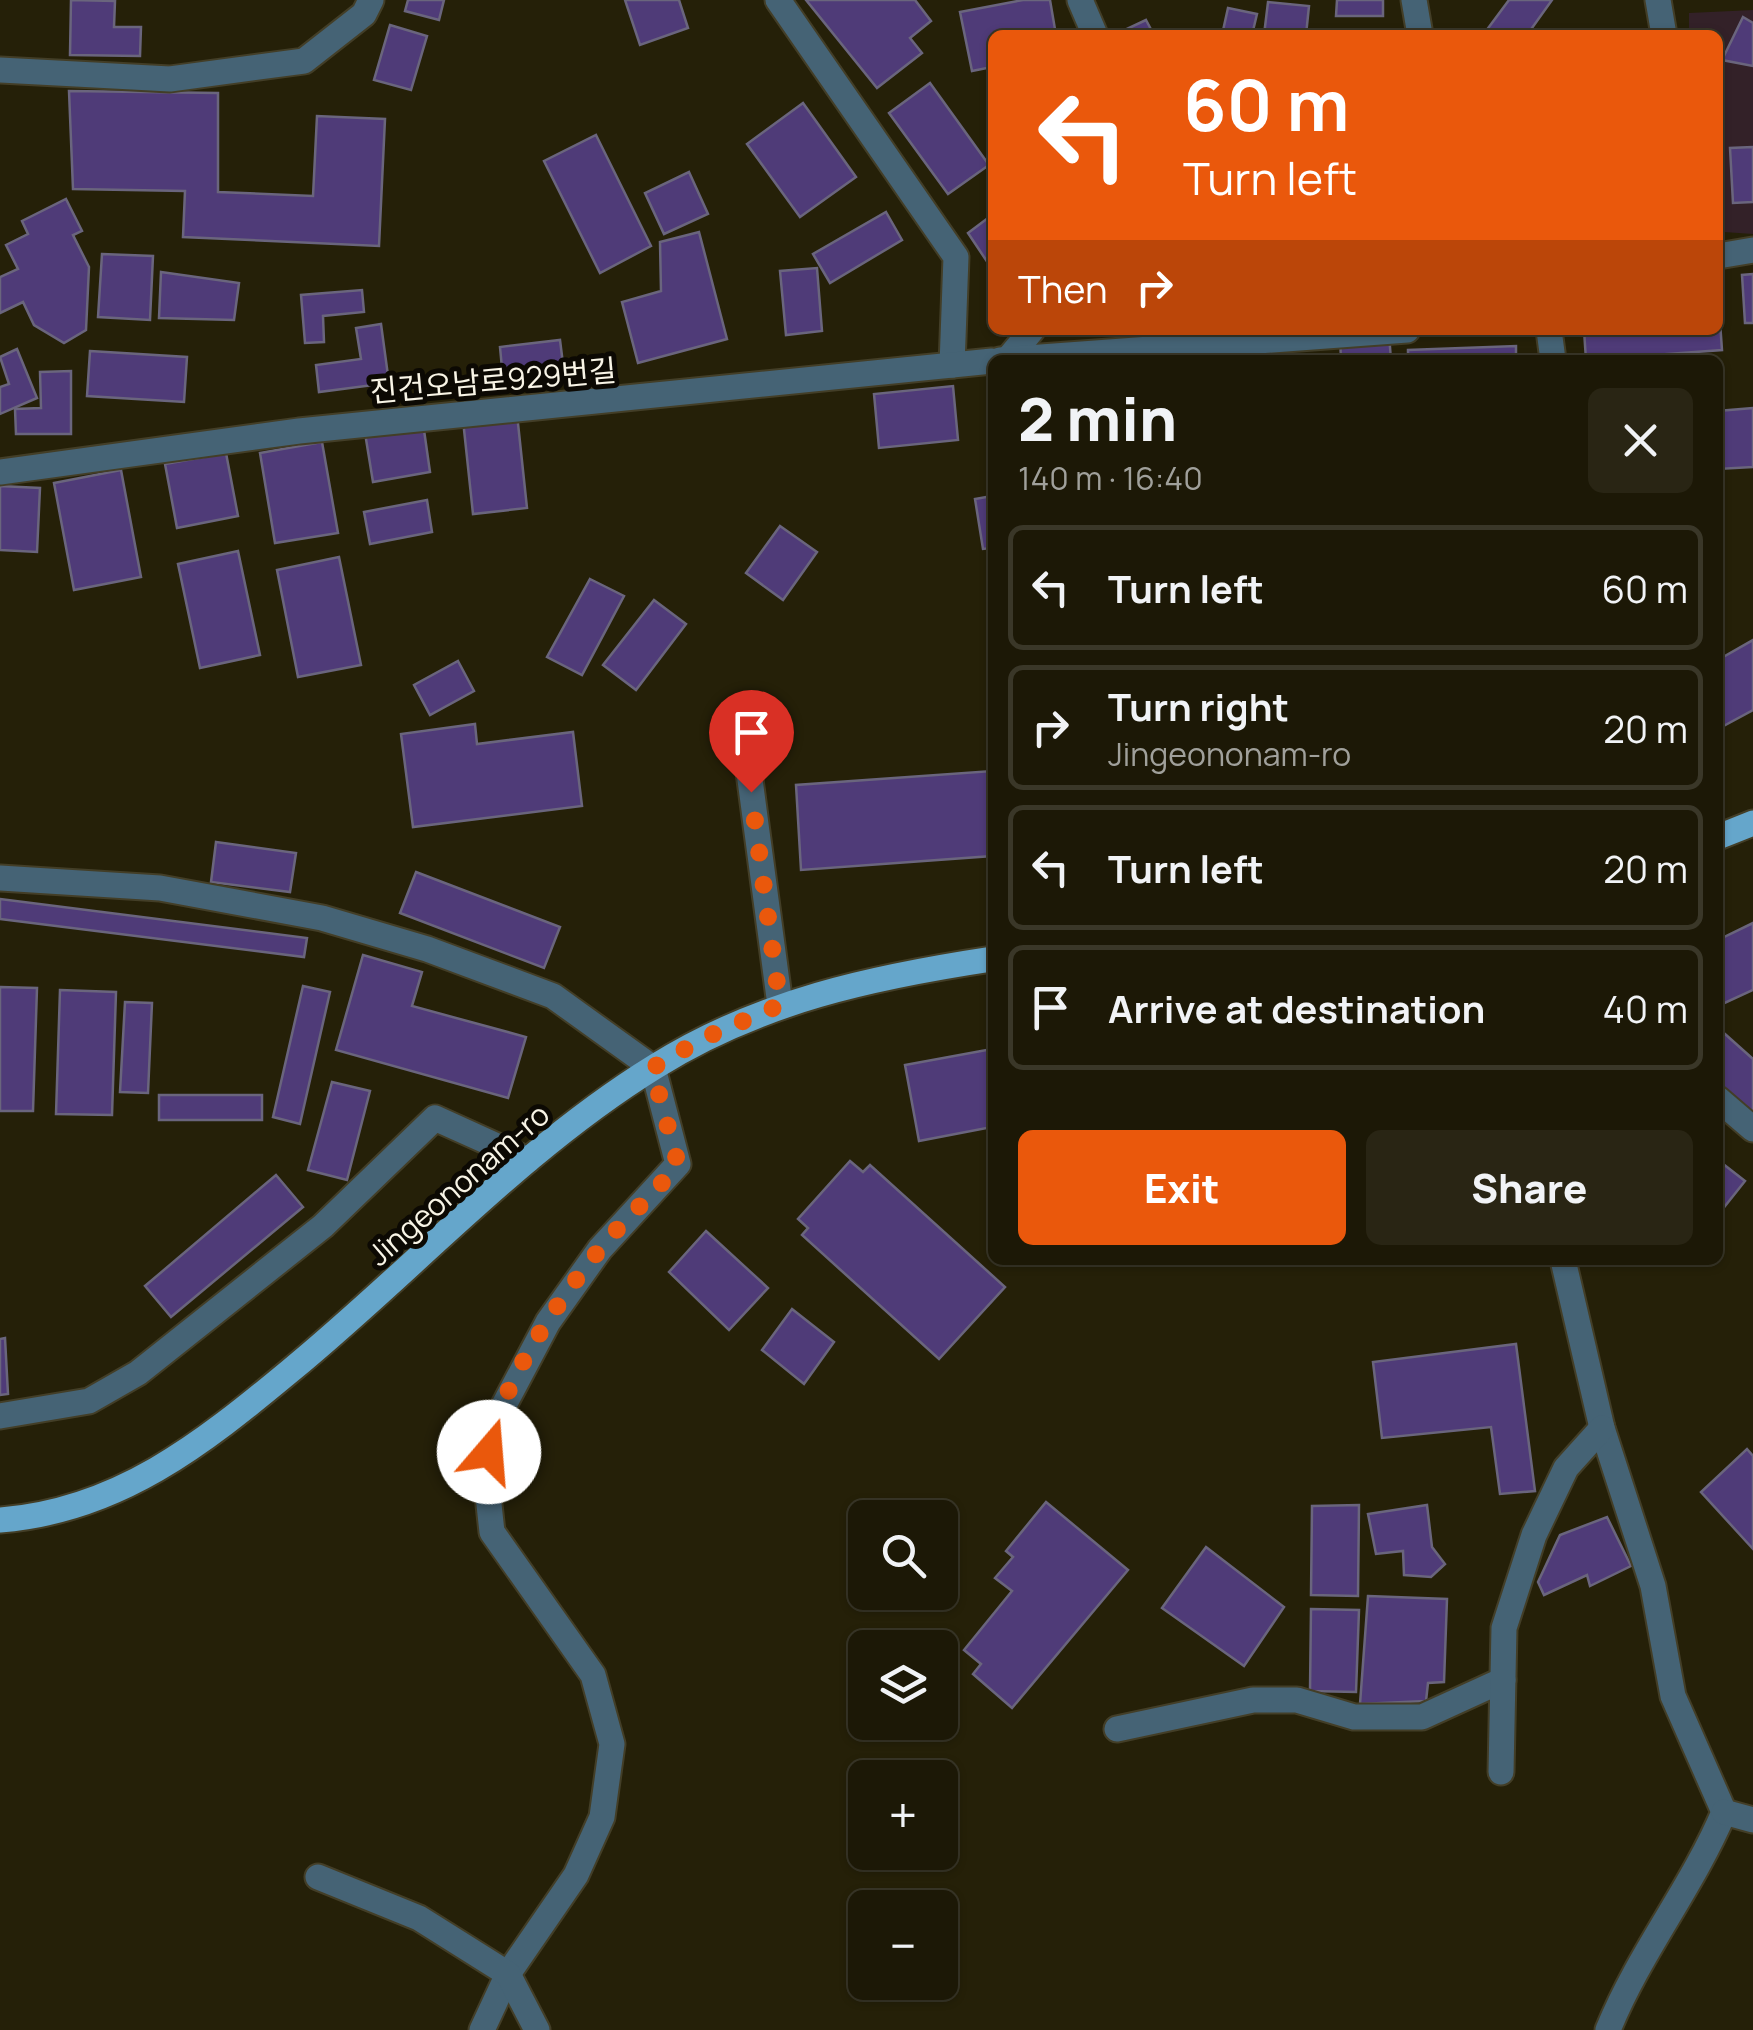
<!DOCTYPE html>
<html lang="en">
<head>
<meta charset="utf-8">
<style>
  :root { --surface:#1c1806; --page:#292514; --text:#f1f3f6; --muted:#a0a09b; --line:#3a3728; --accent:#ea580c }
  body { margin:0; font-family:Manrope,"Noto Sans KR",sans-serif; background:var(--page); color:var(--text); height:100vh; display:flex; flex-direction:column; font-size:38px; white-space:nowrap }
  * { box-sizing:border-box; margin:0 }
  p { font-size:32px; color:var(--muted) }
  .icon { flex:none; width:55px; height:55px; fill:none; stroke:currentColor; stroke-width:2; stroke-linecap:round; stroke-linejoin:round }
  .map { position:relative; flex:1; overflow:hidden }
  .panel { position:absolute; left:988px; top:355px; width:735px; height:910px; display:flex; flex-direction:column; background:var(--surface); border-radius:15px; box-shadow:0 2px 8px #0004,0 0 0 2px var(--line) }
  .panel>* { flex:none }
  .hud { position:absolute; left:988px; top:30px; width:735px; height:305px; border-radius:15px; box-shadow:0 2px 8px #0004,0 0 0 2px var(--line); background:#ea580c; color:#fff; overflow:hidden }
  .controls { position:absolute; left:848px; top:1500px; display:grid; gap:20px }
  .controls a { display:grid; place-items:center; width:110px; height:110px; border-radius:15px; background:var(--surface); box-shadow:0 2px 8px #0004,0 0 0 2px var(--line); font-size:50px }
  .pin { position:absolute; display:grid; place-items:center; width:85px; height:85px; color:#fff; margin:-102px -42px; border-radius:50% 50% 50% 0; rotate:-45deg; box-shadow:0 0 10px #0007 }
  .pin .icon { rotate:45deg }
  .me { position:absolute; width:110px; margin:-55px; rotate:18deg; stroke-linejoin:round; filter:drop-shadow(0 0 8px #0008) }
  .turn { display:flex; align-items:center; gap:35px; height:210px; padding:0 30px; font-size:45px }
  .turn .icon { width:130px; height:130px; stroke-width:2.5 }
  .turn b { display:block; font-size:70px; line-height:85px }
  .then { display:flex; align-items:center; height:95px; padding:0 30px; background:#0003; gap:20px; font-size:38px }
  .round { display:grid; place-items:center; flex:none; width:105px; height:105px; border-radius:15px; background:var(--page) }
  .summary { display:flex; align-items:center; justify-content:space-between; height:170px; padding:0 30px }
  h1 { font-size:60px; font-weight:800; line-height:75px }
  .action { display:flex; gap:20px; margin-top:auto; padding:20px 30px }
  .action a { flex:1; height:115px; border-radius:15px; background:var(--accent); color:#fff; font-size:40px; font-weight:800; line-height:115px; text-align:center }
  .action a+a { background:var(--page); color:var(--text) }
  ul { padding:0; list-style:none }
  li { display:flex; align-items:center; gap:30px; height:125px; margin:0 20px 15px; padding:0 10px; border:5px solid var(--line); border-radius:15px }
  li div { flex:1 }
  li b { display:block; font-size:38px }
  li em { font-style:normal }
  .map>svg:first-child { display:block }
  .commercial { fill:#332128 }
  .building { fill:#4f3b78; stroke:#6a657d; stroke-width:2.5 }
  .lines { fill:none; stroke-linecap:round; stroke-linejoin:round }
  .minor-casing { stroke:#433e27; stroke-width:29 }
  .major-casing { stroke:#433e27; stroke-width:29 }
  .minor { stroke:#456375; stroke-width:25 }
  .major { stroke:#65a6cb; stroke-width:25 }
  .route { stroke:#ea580c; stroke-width:18; stroke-dasharray:0 32.4 }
  .labels { text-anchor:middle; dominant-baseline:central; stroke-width:10; stroke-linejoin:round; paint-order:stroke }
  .street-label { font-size:30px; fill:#f8f4e6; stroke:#0c0903 }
</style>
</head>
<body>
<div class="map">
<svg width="1753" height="2030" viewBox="0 0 1753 2030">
  <rect width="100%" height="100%" fill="#252008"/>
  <path class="commercial" d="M1753 10V234L1724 232 1718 207V35H1689V13Z"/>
  <g class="building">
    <path d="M71 0 115 1 114 27H141L140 56 70 55Z"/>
    <path d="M408 0H444L439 20 405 11Z"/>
    <path d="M625 0H679L688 28 640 45Z"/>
    <path d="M806 0H915L931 21 910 38 922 53 877 88Z"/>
    <path d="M1023 0H1050L1056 35H992V67L972 71 960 12Z"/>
    <path d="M1337 0H1383V16H1336Z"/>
    <path d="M1509 0H1552L1527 35H1483Z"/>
    <path d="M1268 2 1309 6 1306 35H1264Z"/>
    <path d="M1228 8 1257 14 1252 35H1222Z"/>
    <path d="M1743 17 1753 23V66L1722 60Z"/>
    <path d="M1146 20 1154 35H1119L1118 33Z"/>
    <path d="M390 25 427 36 411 90 374 80Z"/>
    <path d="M930 83 989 165 948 194 889 113Z"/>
    <path d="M69 91 218 93V192L313 196 317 116 385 119 379 246 183 237 185 191 73 189Z"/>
    <path d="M803 103 856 177 800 217 747 144Z"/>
    <path d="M596 135 651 246 600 273 544 161Z"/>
    <path d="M1753 147V202L1733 203 1730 148Z"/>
    <path d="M689 172 708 214 664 234 645 193Z"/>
    <path d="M66 199 82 231 73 235 89 267 86 330 64 343 34 325 23 302 0 313V277L18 269 6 245 28 234 22 221Z"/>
    <path d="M886 212 902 240 830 283 813 254Z"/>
    <path d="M992 215V269L968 233Z"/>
    <path d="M699 232 727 339 638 363 622 302 661 291 660 242Z"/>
    <path d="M102 254 153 256 150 320 98 317Z"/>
    <path d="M817 268 822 331 786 335 780 271Z"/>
    <path d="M161 272 239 283 234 320 159 318Z"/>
    <path d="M1753 274V323H1745L1742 275Z"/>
    <path d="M362 290 364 312 323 316 324 342 305 343 301 295Z"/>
    <path d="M1718 293 1722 350 1586 360 1584 330H1718Z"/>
    <path d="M381 324 389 383 319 392 316 365 361 359 356 328Z"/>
    <path d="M1389 334 1391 360H1341L1340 337Z"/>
    <path d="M560 340 564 372 503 379 500 347Z"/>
    <path d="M1516 346V360H1408V350Z"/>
    <path d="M17 349 37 398 0 414V387L9 384 0 357Z"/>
    <path d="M90 351 187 357 184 402 87 396Z"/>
    <path d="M71 371V434H16L15 409 41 408 40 372Z"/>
    <path d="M953 386 958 440 879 448 874 394Z"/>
    <path d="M1753 408V467L1718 469V411Z"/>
    <path d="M517 414 527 508 473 514 463 420Z"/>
    <path d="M423 423 430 472 373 482 365 433Z"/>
    <path d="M322 442 338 533 275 543 260 453Z"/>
    <path d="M226 453 238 516 177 528 165 464Z"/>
    <path d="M121 470 141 577 74 590 54 483Z"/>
    <path d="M0 486 40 488 37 552 0 550Z"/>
    <path d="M992 496V548L983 549 975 499Z"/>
    <path d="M427 500 432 532 370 544 364 512Z"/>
    <path d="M780 526 817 552 783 600 746 573Z"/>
    <path d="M238 551 260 655 200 668 178 564Z"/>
    <path d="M339 557 361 665 298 677 277 570Z"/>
    <path d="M590 579 624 596 582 675 547 657Z"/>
    <path d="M654 600 686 624 636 690 603 665Z"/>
    <path d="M1753 640V710L1718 729V660Z"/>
    <path d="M458 661 474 691 430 715 414 685Z"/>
    <path d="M475 724 477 744 573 732 582 806 413 827 401 734Z"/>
    <path d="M992 771V856L801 870 796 785Z"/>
    <path d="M216 842 296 853 290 892 211 882Z"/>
    <path d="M416 872 560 927 544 968 400 913Z"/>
    <path d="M0 899 307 938 304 957 0 919Z"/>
    <path d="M1753 923V990L1718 1006V940Z"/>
    <path d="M363 955 422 972 412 1006 526 1037 508 1098 336 1050Z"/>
    <path d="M303 986 330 992 300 1124 273 1117Z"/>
    <path d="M0 987 37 988 33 1111H0Z"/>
    <path d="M60 990 116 992 112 1115 56 1114Z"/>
    <path d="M125 1002 152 1003 148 1093 120 1092Z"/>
    <path d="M1725 1034 1753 1059V1120L1718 1089V1044Z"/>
    <path d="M992 1049V1127L919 1141 905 1065Z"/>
    <path d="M332 1082 370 1091 347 1180 308 1170Z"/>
    <rect x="159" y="1095" width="103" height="25"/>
    <path d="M1718 1160 1745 1181 1718 1215Z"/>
    <path d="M850 1161 863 1172 870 1165 1005 1287 939 1359 802 1235 808 1228 798 1219Z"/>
    <path d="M276 1175 303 1207 171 1317 145 1286Z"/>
    <path d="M706 1231 768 1288 729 1330 669 1272Z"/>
    <path d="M792 1309 834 1342 804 1384 762 1350Z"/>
    <path d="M5 1338 8 1394 0 1395V1339Z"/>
    <path d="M1516 1344 1535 1491 1500 1494 1491 1427 1382 1438 1373 1362Z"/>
    <path d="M1747 1449 1753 1456V1549L1701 1492Z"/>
    <path d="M1046 1502 1128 1570 1012 1708 973 1674 981 1664 964 1650 1012 1591 995 1578 1013 1557 1006 1551Z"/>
    <path d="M1359 1505 1358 1596 1311 1595 1312 1506Z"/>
    <path d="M1427 1505 1432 1547 1445 1564 1431 1577 1404 1575 1403 1551 1376 1554 1368 1514Z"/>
    <path d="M1607 1517 1631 1566 1590 1586 1587 1575 1544 1595 1538 1582 1560 1535Z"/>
    <path d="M1206 1547 1284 1607 1244 1666 1162 1608Z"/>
    <path d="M1368 1596 1447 1599 1444 1682 1428 1683 1426 1701 1360 1704Z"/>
    <path d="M1311 1609 1359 1610 1356 1692 1310 1691Z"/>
  </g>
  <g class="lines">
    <defs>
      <g id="minor">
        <path d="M778 0 956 257 952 365"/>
        <path d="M1080 0 1095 35"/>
        <path d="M1414 0 1420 35"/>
        <path d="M1658 0 1664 35"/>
        <path d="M0 70 170 79 304 61 364 14 371 0"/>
        <path d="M1718 256 1753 250"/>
        <path d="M1549 330 1553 360"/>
        <path d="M1008 359 1032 330"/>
        <path d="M1000 360 1407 330"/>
        <path d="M0 472 299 431 992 361"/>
        <path d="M743 727 780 1005"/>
        <path d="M0 878 160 888 322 918 427 949 553 996 653 1068 678 1164 600 1249 548 1322 493 1426 486 1477 492 1532 593 1675 612 1744 602 1817 576 1875 508 1974 482 2030"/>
        <path d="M1718 1099 1753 1129"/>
        <path d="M1563 1260 1602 1428 1653 1586 1673 1696 1724 1812C1692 1888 1639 1953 1608 2030"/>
        <path d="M0 1416 89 1401 138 1373 323 1226 435 1118 528 1160"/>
        <path d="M1117 1729 1253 1700H1297L1354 1717H1422L1503 1680"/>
        <path d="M1501 1772 1504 1628 1534 1535 1566 1468 1602 1428"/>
        <path d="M1724 1812 1753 1820"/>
        <path d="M318 1877 419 1918 508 1974 537 2030"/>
      </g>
      <g id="major">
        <path d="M1718 837 1753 823"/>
        <path d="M0 1520C118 1511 202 1444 290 1371 412 1271 521 1149 656 1066 760 1001 873 977 992 959"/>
      </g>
    </defs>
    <use href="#minor" class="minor-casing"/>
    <use href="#major" class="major-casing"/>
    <use href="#minor" class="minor"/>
    <use href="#major" class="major"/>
  </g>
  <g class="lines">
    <path class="route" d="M489 1452C498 1388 559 1299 600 1249 624 1219 654 1195 678 1164L652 1068 704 1038 780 1005 751 792"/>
  </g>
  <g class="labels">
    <g class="street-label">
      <text transform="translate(493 380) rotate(-5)">진건오남로929번길</text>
      <text transform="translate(458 1184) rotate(-41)">Jingeononam-ro</text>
    </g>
  </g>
</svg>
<div class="controls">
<a><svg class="icon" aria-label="search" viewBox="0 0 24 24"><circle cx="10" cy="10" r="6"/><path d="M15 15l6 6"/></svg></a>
<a><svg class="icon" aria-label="layers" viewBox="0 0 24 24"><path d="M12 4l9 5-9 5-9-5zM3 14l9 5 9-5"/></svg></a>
<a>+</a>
<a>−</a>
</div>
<div class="pin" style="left:751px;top:792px;background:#d93025"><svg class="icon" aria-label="arrive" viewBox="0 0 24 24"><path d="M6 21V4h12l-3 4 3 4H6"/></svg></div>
<svg class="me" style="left:489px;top:1452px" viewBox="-20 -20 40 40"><circle r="19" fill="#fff"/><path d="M0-13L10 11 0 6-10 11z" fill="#ea580c"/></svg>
<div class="hud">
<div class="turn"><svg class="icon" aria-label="left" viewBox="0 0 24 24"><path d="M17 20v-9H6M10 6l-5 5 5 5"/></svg><div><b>60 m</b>Turn left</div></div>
<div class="then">Then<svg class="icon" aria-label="right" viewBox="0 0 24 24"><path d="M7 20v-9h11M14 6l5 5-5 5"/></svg></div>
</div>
<section class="panel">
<div class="summary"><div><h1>2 min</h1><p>140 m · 16:40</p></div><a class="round"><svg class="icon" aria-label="close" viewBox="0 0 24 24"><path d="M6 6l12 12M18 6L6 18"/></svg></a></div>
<ul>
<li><svg class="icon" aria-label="left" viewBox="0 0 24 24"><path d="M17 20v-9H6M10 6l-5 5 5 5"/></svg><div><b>Turn left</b></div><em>60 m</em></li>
<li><svg class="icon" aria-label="right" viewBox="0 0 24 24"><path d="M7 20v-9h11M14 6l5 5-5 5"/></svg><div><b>Turn right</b><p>Jingeononam-ro</p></div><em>20 m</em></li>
<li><svg class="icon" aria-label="left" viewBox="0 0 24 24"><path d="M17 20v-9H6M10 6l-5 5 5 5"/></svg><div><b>Turn left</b></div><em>20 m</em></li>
<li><svg class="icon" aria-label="arrive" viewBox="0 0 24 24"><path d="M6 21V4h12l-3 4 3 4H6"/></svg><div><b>Arrive at destination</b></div><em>40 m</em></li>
</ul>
<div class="action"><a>Exit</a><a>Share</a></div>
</section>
</div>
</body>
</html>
